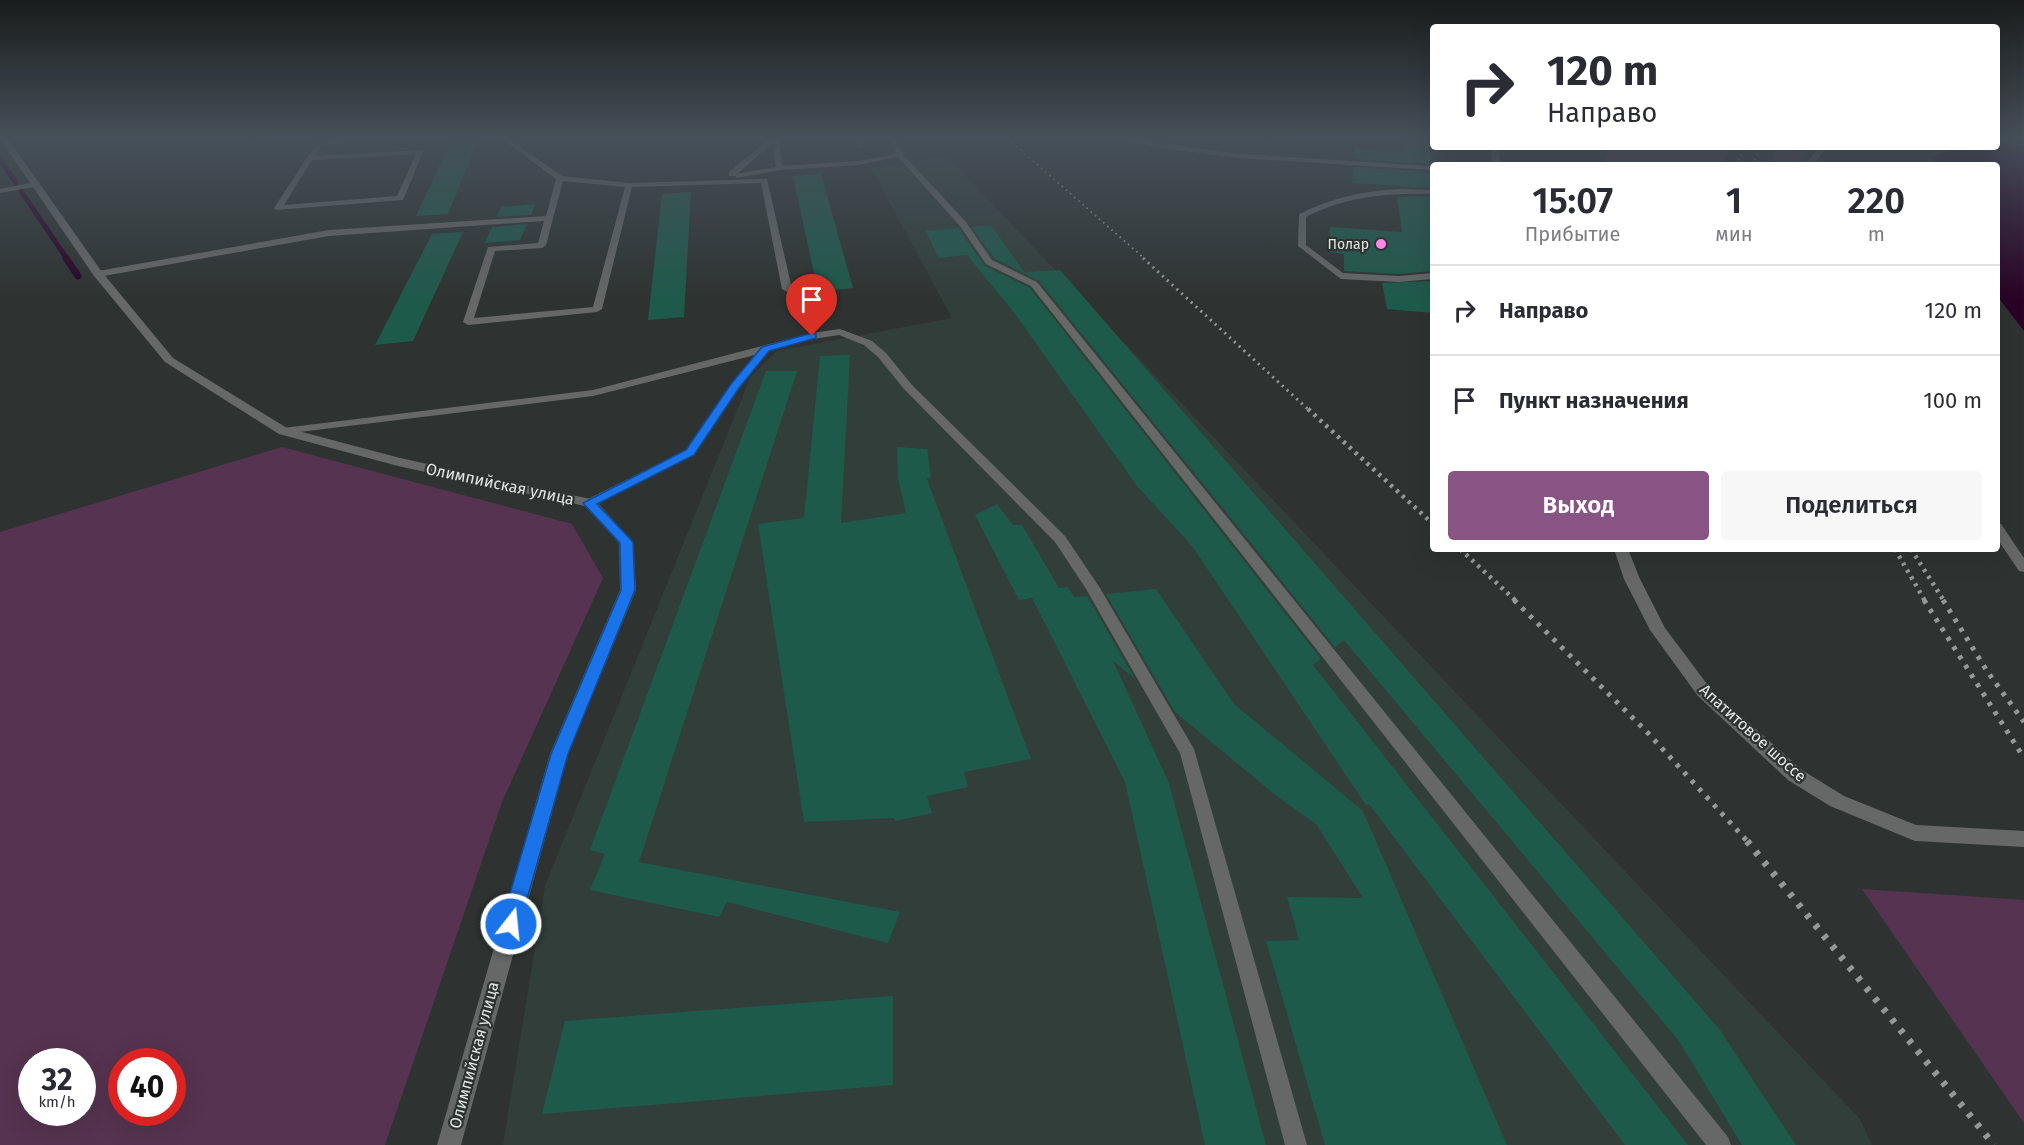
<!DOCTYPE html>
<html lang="ru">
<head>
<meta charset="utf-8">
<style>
  :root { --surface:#fff; --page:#f7f7f7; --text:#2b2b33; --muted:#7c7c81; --line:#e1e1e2; --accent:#885484 }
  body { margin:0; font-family:"Fira Sans",sans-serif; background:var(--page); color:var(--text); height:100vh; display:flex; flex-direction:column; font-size:22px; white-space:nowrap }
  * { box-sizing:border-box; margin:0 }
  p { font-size:20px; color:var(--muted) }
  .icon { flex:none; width:33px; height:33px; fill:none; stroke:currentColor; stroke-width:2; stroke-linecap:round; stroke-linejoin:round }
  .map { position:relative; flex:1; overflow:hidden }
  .details { position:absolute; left:1430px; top:162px; width:570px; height:390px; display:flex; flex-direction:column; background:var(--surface); border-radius:6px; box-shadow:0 6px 24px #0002 }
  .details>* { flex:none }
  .top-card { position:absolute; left:1430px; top:24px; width:570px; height:126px; border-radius:6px; box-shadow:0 6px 24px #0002; background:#fff; color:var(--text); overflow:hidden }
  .speed { position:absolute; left:18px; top:1048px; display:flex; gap:12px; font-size:30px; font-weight:700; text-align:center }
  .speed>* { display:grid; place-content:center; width:78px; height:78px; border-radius:50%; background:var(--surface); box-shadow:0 6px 24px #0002; line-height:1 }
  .speed small { font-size:15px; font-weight:400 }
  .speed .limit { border:9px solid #d22; background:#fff; color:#111 }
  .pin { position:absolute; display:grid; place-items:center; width:51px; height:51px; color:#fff; margin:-62px -26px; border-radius:50% 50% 50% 0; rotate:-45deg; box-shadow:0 0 6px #0007 }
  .pin .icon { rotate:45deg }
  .me { position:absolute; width:66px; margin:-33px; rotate:16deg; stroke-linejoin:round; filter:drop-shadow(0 0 4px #0008) }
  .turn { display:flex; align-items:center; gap:21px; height:126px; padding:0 18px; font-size:27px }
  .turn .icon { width:78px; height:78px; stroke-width:2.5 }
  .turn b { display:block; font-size:42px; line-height:51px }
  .eta { display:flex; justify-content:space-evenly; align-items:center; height:102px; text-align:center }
  .eta b { font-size:36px; font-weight:600; line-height:42px }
  .primary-button { display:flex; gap:12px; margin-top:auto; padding:12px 18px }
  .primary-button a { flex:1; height:69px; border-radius:6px; background:var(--accent); color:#fff; font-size:24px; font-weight:600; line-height:69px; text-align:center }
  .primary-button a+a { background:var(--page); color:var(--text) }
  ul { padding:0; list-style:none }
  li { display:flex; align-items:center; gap:18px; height:90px; padding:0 18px; border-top:2px solid var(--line) }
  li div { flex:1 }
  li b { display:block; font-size:22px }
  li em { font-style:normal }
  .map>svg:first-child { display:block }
  .built { fill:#323e3a }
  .green { fill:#563350; fill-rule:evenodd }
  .water { fill:#2a0226 }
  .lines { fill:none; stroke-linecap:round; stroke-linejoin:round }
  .stream-far1 { stroke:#2a0226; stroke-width:5 }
  .stream { stroke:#2a0226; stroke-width:7 }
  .building { fill:#1e5a4a }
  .service { fill:#666867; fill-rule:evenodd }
  .tertiary { fill:#666867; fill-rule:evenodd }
  .rail-far4 { stroke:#949897; stroke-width:2; stroke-dasharray:1.5 4; stroke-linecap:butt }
  .rail-far3 { stroke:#949897; stroke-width:3; stroke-dasharray:2 4.5; stroke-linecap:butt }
  .rail-far2 { stroke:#949897; stroke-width:4.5; stroke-dasharray:3 5; stroke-linecap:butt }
  .rail-far1 { stroke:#949897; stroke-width:5; stroke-dasharray:4 7; stroke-linecap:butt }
  .rail { stroke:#949897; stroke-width:7; stroke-dasharray:4.5 9; stroke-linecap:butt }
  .route { fill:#1a73e8; stroke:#114b97; stroke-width:1.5 }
  .poi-dot { fill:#fa87e8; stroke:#2e3331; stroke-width:2 }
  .labels { text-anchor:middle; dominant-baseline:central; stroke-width:4.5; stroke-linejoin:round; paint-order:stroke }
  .far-poi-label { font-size:14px; fill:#e3e7e6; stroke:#2e3331; text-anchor:end }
  .street-label { font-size:16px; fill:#e3e7e6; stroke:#2e3331 }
</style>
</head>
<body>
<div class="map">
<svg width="2024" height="1145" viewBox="0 0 2024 1145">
  <rect width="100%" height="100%" fill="#2e3331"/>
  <path class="built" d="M947 156 1860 1119 1872 1145H503L545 886 751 376 777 351 952 318 871 168Z"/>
  <g class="green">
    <path d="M1612 147H1731L1721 165H1602Z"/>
    <path d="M1777 147H1810L1796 165H1770Z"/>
    <path d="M282 447 572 524 603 578 502 802 385 1145H0V532ZM32 1062H82V1113H32ZM122 1062H172V1113H122Z"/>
    <path d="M1862 889 2024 900V1123Z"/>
  </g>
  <path class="water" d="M1997 142 2024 146V331L1997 296 1996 165H1938L1930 157 1958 147H1996Z"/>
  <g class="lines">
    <g class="stream-far1">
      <path d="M0 159 16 183"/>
      <path d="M21 191 67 259"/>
    </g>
    <path class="stream" d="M66 258 78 276"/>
  </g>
  <g class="building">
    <path d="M1404 139H1430L1432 164 1354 159V148L1405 152Z"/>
    <path d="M478 141 448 214 416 216 450 143Z"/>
    <path d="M1353 167 1432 172V188L1352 183Z"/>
    <path d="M821 174 853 288 818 292 793 176Z"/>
    <path d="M691 192 684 317 648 320 662 194Z"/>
    <path d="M1432 196V271L1399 274 1344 271V254L1330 252V227L1402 232 1397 197Z"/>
    <path d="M535 204 531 215 497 217 501 207Z"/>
    <path d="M527 224 520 240 485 243 492 227Z"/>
    <path d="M991 225 1024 272 1060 270 1720 1030 1796 1145H1742L1679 1041 1344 640 1335 647 1039 281 994 258 972 227Z"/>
    <path d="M958 228 985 266 1030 288 1321 659 1313 665 1688 1145H1625L1369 804 1366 805 1192 546 1137 486 1016 315 967 255 938 258 926 231Z"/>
    <path d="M463 232 413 341 375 345 432 234Z"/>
    <path d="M1432 281V313L1387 309 1382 283Z"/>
    <path d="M850 355 841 523 906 513 898 478 897 447 927 449 931 477 927 479 1031 759 964 772 968 787 927 796 932 813 895 821 894 818 804 822 758 524 804 518 820 356Z"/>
    <path d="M766 371H797L639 862 900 912 888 943 727 902 719 917 590 890 605 854 590 850Z"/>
    <path d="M997 504 1013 525H1022L1059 588 1068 587 1074 597 1087 596 1135 679 1113 661 1169 783 1266 1145H1205L1125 782 1032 598 1019 600 975 515Z"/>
    <path d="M1156 589 1234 704 1363 811 1507 1145H1325L1266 941 1299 940 1287 897 1363 898 1316 824 1278 797 1175 712 1106 594Z"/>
    <path d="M893 996V1085L542 1114 565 1021Z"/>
  </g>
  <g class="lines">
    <g class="service">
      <path d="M342 139H354L320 147 315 156 424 150 403 200 275 210 274 208 316 144ZM416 154 397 196 284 205 312 160Z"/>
      <path d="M502 139H509L562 176 629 183 767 179 792 289 787 292 782 289 761 183 632 187 602 309 597 312 468 325 463 322 488 247 538 243 544 221 329 236 98 277 94 274 98 271 329 230 546 216 556 179ZM563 181 625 187 593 307 474 318 495 251 542 248 546 245Z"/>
      <path d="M769 139H778L783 166 858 161 896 154 889 139H895L903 154 966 222 992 260 1037 282 1728 1137 1731 1145H1706L1031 286 986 264 960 226 898 157 858 165 780 170 736 178V174L776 167 772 143 735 176H729V172Z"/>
      <path d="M855 139H861L863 148H859Z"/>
      <path d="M1120 139H1132L1238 154 1432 166V170L1238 158 1161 148Z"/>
      <path d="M1819 147H1827L1813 165H1805Z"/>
      <path d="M36 182 40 184 39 186 0 193V189Z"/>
      <path d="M1399 189 1432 190V194C1388 193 1347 196 1306 217V245L1343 273 1399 276 1432 273V279L1399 282 1341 279 1298 246 1299 214C1331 198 1363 191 1399 189Z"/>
      <path d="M840 329 872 341 886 353 912 385 1065 536 1100 588 1194 749 1307 1145H1285L1180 753 1086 589 1055 542 904 389 878 357 864 345 839 335 813 339 769 351 739 388 694 454 590 507 584 503 586 500 686 450 731 384 755 355 593 396 283 434 277 431 283 428 593 390 812 333Z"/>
      <path d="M1996 523 2001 524 2024 558V572L2019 571 1996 537Z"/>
    </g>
    <g class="tertiary">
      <path d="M0 139H8L102 272 173 358 287 428 400 458 595 500 633 542 636 590 568 754 461 1145H437L550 754 620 590 619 543 585 506 398 466 279 434 165 362 94 276Z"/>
      <path d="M1491 147H1499L1500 165H1492Z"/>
      <path d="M1614 549H1628L1640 579 1665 628 1710 688 1802 770 1844 796 1916 825 2024 831V847L1915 841 1830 806 1788 780 1698 696 1650 630 1624 579Z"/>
    </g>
    <g class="rail-far4">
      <path d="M1008 139 1145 259"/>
      <path d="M1735 165 1746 147"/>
      <path d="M1752 165 1762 147"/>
    </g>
    <path class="rail-far3" d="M1143 258 1310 411"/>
    <g class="rail-far2">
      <path d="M1308 409 1432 523"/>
      <path d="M1460 549 1516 601"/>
      <path d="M1895 549 1925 601"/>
      <path d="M1911 549 1944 601"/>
    </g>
    <g class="rail-far1">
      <path d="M1514 600 1647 732 1748 842"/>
      <path d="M1924 600 2024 758"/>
      <path d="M1943 600 1987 671 2024 722"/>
    </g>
    <path class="rail" d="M1747 841 1994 1145"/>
  </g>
  <linearGradient id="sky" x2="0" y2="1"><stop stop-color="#191c1b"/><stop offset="0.46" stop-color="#46505a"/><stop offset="1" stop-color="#46505a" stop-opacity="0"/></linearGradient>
  <rect width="2024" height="299" fill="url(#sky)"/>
  <path class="route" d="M812 333 816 334V338L769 351 739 388 694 455 597 504 633 542 635 590 568 754 520 924 518 930 511 932 504 930 501 924 551 754 621 590 620 543 583 503 686 450 731 384 762 347Z"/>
  <circle class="poi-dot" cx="1381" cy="244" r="6"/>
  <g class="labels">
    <g class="far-poi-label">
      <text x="1369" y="244">Полар</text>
    </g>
    <g class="street-label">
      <text transform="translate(500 484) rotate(12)">Олимпийская улица</text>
      <text transform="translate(1753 733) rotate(42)">Апатитовое шоссе</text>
      <text transform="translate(474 1055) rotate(-75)">Олимпийская улица</text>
    </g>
  </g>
</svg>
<div class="speed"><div>32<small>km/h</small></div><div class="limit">40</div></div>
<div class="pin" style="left:812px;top:336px;background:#d93025"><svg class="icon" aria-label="arrive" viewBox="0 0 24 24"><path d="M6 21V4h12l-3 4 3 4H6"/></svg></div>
<svg class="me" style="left:511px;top:924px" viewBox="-20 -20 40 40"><circle r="17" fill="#1a73e8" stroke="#fff" stroke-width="3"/><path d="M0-11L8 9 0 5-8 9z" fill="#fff"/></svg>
<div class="top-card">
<div class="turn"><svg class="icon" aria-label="right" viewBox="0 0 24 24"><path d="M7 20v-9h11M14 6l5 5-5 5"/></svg><div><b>120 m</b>Направо</div></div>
</div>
<section class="details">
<div class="eta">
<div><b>15:07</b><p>Прибытие</p></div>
<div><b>1</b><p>мин</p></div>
<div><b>220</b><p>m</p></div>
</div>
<ul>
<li><svg class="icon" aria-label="right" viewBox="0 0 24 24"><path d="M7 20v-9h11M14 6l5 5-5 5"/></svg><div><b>Направо</b></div><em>120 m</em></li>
<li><svg class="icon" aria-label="arrive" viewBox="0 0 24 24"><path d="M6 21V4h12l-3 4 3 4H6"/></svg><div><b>Пункт назначения</b></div><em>100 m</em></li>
</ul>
<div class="primary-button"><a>Выход</a><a>Поделиться</a></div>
</section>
</div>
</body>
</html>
